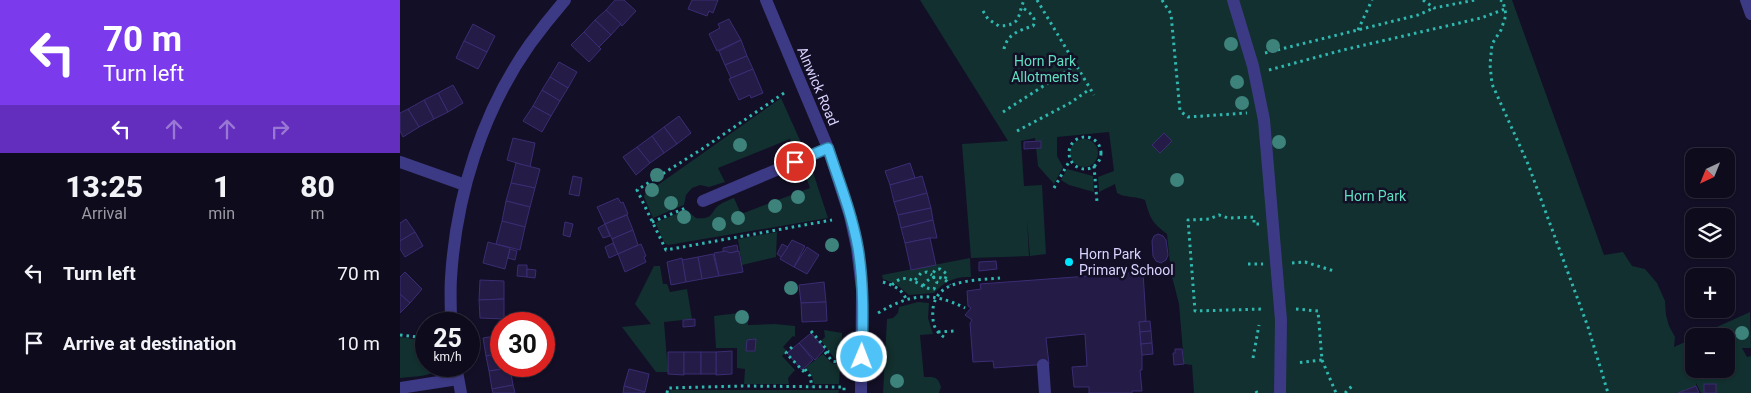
<!DOCTYPE html>
<html lang="en">
<head>
<meta charset="utf-8">
<style>
  :root { --surface:#0e0b1c; --page:#171425; --text:#f1f3f6; --muted:#9b9ba3; --line:#2e2b3b }
  body { margin:0; font-family:Roboto,sans-serif; background:var(--page); color:var(--text); height:100vh; display:flex; flex-direction:column; font-size:19px; white-space:nowrap }
  * { box-sizing:border-box; margin:0 }
  p { font-size:16px; color:var(--muted) }
  .icon { flex:none; width:28px; height:28px; fill:none; stroke:currentColor; stroke-width:2; stroke-linecap:round; stroke-linejoin:round }
  .map { position:relative; flex:1; overflow:hidden }
  .sheet { display:flex; flex-direction:column; background:var(--surface); width:400px }
  .sheet>* { flex:none }
  .guide { background:#7c3aed; color:#fff; overflow:hidden }
  .needle { width:32px; rotate:223deg }
  .tools { position:absolute; left:1285px; top:148px; display:grid; gap:10px }
  .tools a { display:grid; place-items:center; width:50px; height:50px; border-radius:10px; background:var(--surface); box-shadow:0 1px 4px #0004,0 0 0 1px var(--line); font-size:25px }
  .speed { position:absolute; left:15px; top:312px; display:flex; gap:10px; font-size:25px; font-weight:700; text-align:center }
  .speed>* { display:grid; place-content:center; width:65px; height:65px; border-radius:50%; background:var(--surface); box-shadow:0 1px 4px #0004,0 0 0 1px var(--line); line-height:1 }
  .speed small { font-size:12px; font-weight:400 }
  .speed .limit { border:8px solid #d22; background:#fff; color:#111 }
  .pin { position:absolute; display:grid; place-items:center; width:42px; height:42px; color:#fff; margin:-21px; border:2px solid #fff; border-radius:50%; box-shadow:0 1px 5px #0007 }
  .me { position:absolute; width:55px; margin:-28px; rotate:1deg; stroke-linejoin:round; filter:drop-shadow(0 0 4px #0008) }
  .turn { display:flex; align-items:center; gap:18px; height:105px; padding:0 20px; font-size:22px }
  .turn .icon { width:65px; height:65px; stroke-width:2.5 }
  .turn b { display:block; font-size:35px; line-height:42px }
  .lanes { display:flex; align-items:center; height:48px; padding:0 20px; background:#0003; justify-content:center; gap:25px; direction:ltr }
  .lanes .off { opacity:.35 }
  .eta { display:flex; justify-content:space-evenly; align-items:center; height:85px; text-align:center }
  .eta b { font-size:30px; font-weight:800; line-height:35px }
  ul { padding:0; list-style:none }
  li { display:flex; align-items:center; gap:15px; height:70px; padding:0 20px }
  li div { flex:1 }
  li b { display:block; font-size:19px }
  li em { font-style:normal }
  main { display:flex; flex:1; min-height:0 }
  .map>svg:first-child { display:block }
  .green { fill:#12302f }
  .building { fill:#241b47; stroke:#3b2d73 }
  .lines { fill:none; stroke-linecap:round; stroke-linejoin:round }
  .path { stroke:#2fb8b0; stroke-width:3; stroke-dasharray:2.5 4; stroke-linecap:butt }
  .minor { stroke:#3d3a85; stroke-width:12 }
  .tree { fill:#3d827b }
  .route-casing { stroke:#337fa1; stroke-width:12 }
  .route { stroke:#4fc3f7; stroke-width:9 }
  .poi-dot { fill:#00e5ff; stroke:#130f26; stroke-width:2 }
  .labels { text-anchor:middle; dominant-baseline:central; stroke-width:5; stroke-linejoin:round; paint-order:stroke }
  .park-label { font-size:14px; fill:#5fe0c0; stroke:#130f26 }
  .street-label { font-size:14px; fill:#d9d4ff; stroke:#130f26 }
  .poi-label { font-size:14px; fill:#d9d4ff; stroke:#130f26; text-anchor:start }
</style>
</head>
<body>
<main>
<section class="sheet">
<div class="guide">
<div class="turn"><svg class="icon" aria-label="left" viewBox="0 0 24 24"><path d="M17 20v-9H6M10 6l-5 5 5 5"/></svg><div><b>70 m</b>Turn left</div></div>
<div class="lanes"><svg class="icon" aria-label="left" viewBox="0 0 24 24"><path d="M17 20v-9H6M10 6l-5 5 5 5"/></svg><svg class="icon off" aria-label="ahead" viewBox="0 0 24 24"><path d="M12 20V5M6 11l6-6 6 6"/></svg><svg class="icon off" aria-label="ahead" viewBox="0 0 24 24"><path d="M12 20V5M6 11l6-6 6 6"/></svg><svg class="icon off" aria-label="right" viewBox="0 0 24 24"><path d="M7 20v-9h11M14 6l5 5-5 5"/></svg></div>
</div>
<div class="eta">
<div><b>13:25</b><p>Arrival</p></div>
<div><b>1</b><p>min</p></div>
<div><b>80</b><p>m</p></div>
</div>
<ul>
<li><svg class="icon" aria-label="left" viewBox="0 0 24 24"><path d="M17 20v-9H6M10 6l-5 5 5 5"/></svg><div><b>Turn left</b></div><em>70 m</em></li>
<li><svg class="icon" aria-label="arrive" viewBox="0 0 24 24"><path d="M6 21V4h12l-3 4 3 4H6"/></svg><div><b>Arrive at destination</b></div><em>10 m</em></li>
</ul>
</section>
<div class="map">
<svg width="1351" height="393" viewBox="0 0 1351 393">
  <rect width="100%" height="100%" fill="#130f26"/>
  <g class="green">
    <path d="M520 0H1112L1204 255 1223 252 1232 266 1245 269 1257 283 1265 301 1266 315 1269 326 1275 337 1274 347 1294 338V369H1326V336H1297L1350 312 1351 348H1342L1347 357 1351 356V393H1301L1296 383V386L1278 393H794L792 365 784 364 779 304 771 273 767 234C752 223 750 218 745 200 736 196 725 198 717 193L715 184 699 192 698 177 714 171 709 132 657 137V156L663 167 654 184 638 166 635 138 621 141 624 186 642 185 646 254 630 256 627 219 629 256 571 258 562 144 608 141Z"/>
    <path d="M381 98 403 147 396 151 390 139 318 168 325 182 309 187 300 185 292 188 286 195 284 205 253 218 244 197 245 194Z"/>
    <circle cx="684" cy="153" r="14"/>
    <path d="M411 166 428 218 268 245 264 242 256 224 257 222 286 210 296 218C314 220 310 212 319 205 323 202 329 200 334 198L341 214 410 188 403 168Z"/>
    <path d="M667 169 693 176 694 192 669 185 661 180Z"/>
    <path d="M377 232 376 257 342 265 338 239Z"/>
    <path d="M570 258 571 277C555 276 544 282 534 293L509 295 496 284 483 279 482 275Z"/>
    <path d="M254 266H260L263 284H267L270 292 287 289 292 319 264 322 268 372H256L222 327 251 324 235 304Z"/>
    <path d="M518 302 529 303 528 318 533 334 520 335 524 377C534 377 538 376 541 387L539 393H483L487 319 493 318 498 313 499 307Z"/>
    <path d="M347 312 348 325 375 324 395 326V337L393 336 383 347 387 351 382 356 395 370 388 378 389 384H344L345 369 337 368V348H316L314 316Z"/>
    <path d="M424 330 442 333 441 361 435 359 421 341 425 337Z"/>
    <path d="M0 337 26 341V366H40C33 378 12 376 0 378Z"/>
    <path d="M423 354 432 363 440 365 439 384H414L412 376 406 367Z"/>
    <path d="M271 390H439L438 393H269Z"/>
  </g>
  <g class="building">
    <path d="M215 0H224L236 11 222 26 206 10Z"/>
    <path d="M292 0H318L313 13 309 11 307 16 288 9Z"/>
    <path d="M206 10 221 24 211 35 195 20Z"/>
    <path d="M329 19 341 40 317 51 309 34 320 28 318 24Z"/>
    <path d="M195 20 211 35 199 47 184 32Z"/>
    <path d="M73 24 95 36 87 52 64 41Z"/>
    <path d="M184 32 201 49 189 62 171 45Z"/>
    <path d="M341 40 347 56 325 65 319 51Z"/>
    <path d="M64 41 87 52 78 69 56 58Z"/>
    <path d="M347 56 353 69 331 78 325 65Z"/>
    <path d="M159 62 177 72 168 88 150 77Z"/>
    <path d="M353 69 363 93 351 98 350 95 339 100 329 79Z"/>
    <path d="M150 77 168 88 160 101 142 90Z"/>
    <path d="M53 85 63 103 48 112 38 93Z"/>
    <path d="M142 90 160 101 151 116 133 106Z"/>
    <path d="M38 93 48 112 34 119 24 100Z"/>
    <path d="M24 100 34 119 19 127 8 109Z"/>
    <path d="M133 106 151 116 142 132 123 121Z"/>
    <path d="M8 109 19 127 3 137 0 131V113Z"/>
    <path d="M279 116 291 133 277 144 264 127Z"/>
    <path d="M264 127 277 144 264 153 252 136Z"/>
    <path d="M764 133 772 141 760 153 752 145Z"/>
    <path d="M252 136 264 153 250 163 237 147Z"/>
    <path d="M113 138 135 143 130 167 107 160Z"/>
    <path d="M641 141V148L624 149V142Z"/>
    <path d="M237 147 250 163 236 175 223 157Z"/>
    <path d="M116 163 140 169 135 188 111 183Z"/>
    <path d="M510 163 515 178 490 185 485 171Z"/>
    <path d="M173 176 182 178 179 196 169 194Z"/>
    <path d="M522 176 527 193 494 202 490 185Z"/>
    <path d="M111 183 135 188 130 207 106 201Z"/>
    <path d="M527 193 531 208 498 215 494 202Z"/>
    <path d="M218 198 221 203 223 202 228 214 205 224 197 207Z"/>
    <path d="M106 201 130 207 125 227 102 221Z"/>
    <path d="M531 208 533 220 501 228 498 215Z"/>
    <path d="M227 215 233 230 212 239 205 224Z"/>
    <path d="M6 219 15 232 0 241V223Z"/>
    <path d="M533 220 537 238H530L505 243 501 228Z"/>
    <path d="M102 221 125 227 120 250 96 244Z"/>
    <path d="M165 222 173 224 170 237 163 235Z"/>
    <path d="M205 224 210 236 203 238 198 228Z"/>
    <path d="M233 230 238 245 218 254 212 239Z"/>
    <path d="M15 232 23 246 5 257 0 249V241Z"/>
    <path d="M758 234 763 236 766 240 768 255 766 260 761 263 756 261 753 256 752 241 754 236Z"/>
    <path d="M530 238 536 265 511 270 505 243Z"/>
    <path d="M392 240 405 246 394 267 380 259Z"/>
    <path d="M88 242 110 248 105 269 83 263Z"/>
    <path d="M213 243 218 254 209 258 205 247Z"/>
    <path d="M241 244 246 256 244 257 246 262 225 272 218 254Z"/>
    <path d="M382 244 388 247 381 257 377 254Z"/>
    <path d="M337 245 338 251 330 253 323 251V248Z"/>
    <path d="M407 247 419 255 407 274 394 267Z"/>
    <path d="M110 249 117 251 115 260 108 258Z"/>
    <path d="M326 251 330 253 339 251 343 272 319 276 314 253Z"/>
    <path d="M313 254 319 276 302 279 298 257Z"/>
    <path d="M298 257 302 279 286 282 282 260Z"/>
    <path d="M282 258 286 282 271 285 267 262Z"/>
    <path d="M596 261 597 269 579 271V262Z"/>
    <path d="M118 265H127V277L117 276Z"/>
    <path d="M127 269 136 270 135 278 127 277Z"/>
    <path d="M5 272 22 289 10 303 0 294V277Z"/>
    <path d="M743 272 746 321 739 322 742 355V370H740L742 391H732V393H689V387H674L672 367 687 366 685 334 646 338 649 364 594 368 593 361 573 362 570 323 572 320 565 315 571 308 568 306 567 291 581 289 580 284Z"/>
    <path d="M80 280 104 281V299L79 300Z"/>
    <path d="M424 282 426 302 401 303 399 285Z"/>
    <path d="M0 294 10 303 0 313Z"/>
    <path d="M104 299V319L80 318 79 300Z"/>
    <path d="M426 302 427 321 402 322 401 303Z"/>
    <path d="M295 319V326L283 327V320Z"/>
    <path d="M750 321 751 331 740 332 739 322Z"/>
    <path d="M751 331 752 343 741 344 740 332Z"/>
    <path d="M411 333 425 349 415 360 399 343Z"/>
    <path d="M101 335V353L86 356 83 338Z"/>
    <path d="M356 339 355 351H346L347 340Z"/>
    <path d="M399 343 413 360 402 370 387 353Z"/>
    <path d="M752 343 753 354 742 355 741 344Z"/>
    <path d="M775 349H782L784 364 774 365 773 353H775Z"/>
    <path d="M332 351V374L316 375V352Z"/>
    <path d="M268 352H284V375L268 374Z"/>
    <rect x="284" y="352" width="17" height="22"/>
    <rect x="301" y="352" width="15" height="22"/>
    <path d="M101 353V366L110 368 89 371 86 356Z"/>
    <path d="M110 368 113 385 92 389 89 371Z"/>
    <path d="M229 369 249 374 245 392 224 386Z"/>
    <rect x="1304" y="384" width="12" height="9"/>
    <path d="M113 385 115 393H93L92 389Z"/>
    <path d="M224 386 245 392 244 393H223Z"/>
    <path d="M1296 386 1299 393H1278Z"/>
  </g>
  <g class="lines">
    <g class="path">
      <path d="M637 0 694 95"/>
      <path d="M762 0 771 14 780 111 788 117 847 113"/>
      <path d="M1023 0 1034 8 1075 0"/>
      <path d="M1100 0 1103 1 1106 15 1101 30 1092 44 1090 65 1092 84 1128 164 1188 327 1208 393"/>
      <path d="M583 11 588 19 599 26C622 25 617 17 624 0"/>
      <path d="M958 30 972 0"/>
      <path d="M604 49C607 34 620 30 633 26 638 17 628 12 622 7"/>
      <path d="M865 53 1018 15 1034 8"/>
      <path d="M869 70 943 50 1081 18 1105 9"/>
      <path d="M384 93 302 149 237 190 266 250 432 220"/>
      <path d="M603 112 676 65"/>
      <path d="M617 131 670 103 690 89"/>
      <circle cx="685" cy="153" r="16"/>
      <path d="M694 166 697 202"/>
      <path d="M654 188 670 160"/>
      <path d="M252 222 288 207"/>
      <path d="M859 224H854V217L828 218 819 215 809 219 788 220 795 311 864 309"/>
      <path d="M892 263 905 262 934 271"/>
      <path d="M848 264H863"/>
      <path d="M515 280 521 273 527 272 532 275"/>
      <path d="M483 282C493 285 502 289 506 299"/>
      <path d="M492 285C509 268 519 290 534 289L537 282 532 275 535 270 540 269 547 274 545 279"/>
      <path d="M523 286C530 274 543 275 550 285"/>
      <path d="M896 309 918 311 922 360 896 363"/>
      <path d="M478 313C510 294 531 291 565 308"/>
      <path d="M411 331 428 351 427 355"/>
      <path d="M538 332 555 331"/>
      <path d="M0 335 26 338"/>
      <path d="M544 337C537 333 533 326 533 318 529 278 573 281 600 278"/>
      <path d="M392 347 386 353 403 371 405 369"/>
      <path d="M425 352 432 361 446 364"/>
      <path d="M853 358 859 325"/>
      <path d="M922 360 936 393"/>
      <path d="M405 369 410 376 412 387"/>
      <path d="M856 391 857 393"/>
      <path d="M267 393 268 388 342 386 444 387V391"/>
      <path d="M945 393 954 384"/>
    </g>
    <g class="minor">
      <path d="M366 0 428 148 450 216 457 248 462 290 461 393"/>
      <path d="M833 0 853 66 864 120 881 320 880 393"/>
      <path d="M1346 0 1351 14"/>
      <path d="M0 162 65 185"/>
      <path d="M303 201 428 148"/>
      <path d="M51 324C51 309 50 293 51 278 56 196 82 112 130 44 141 29 153 14 165 0"/>
      <path d="M643 365 645 393"/>
      <path d="M56 366 61 393"/>
      <path d="M0 388 58 379"/>
    </g>
  </g>
  <g class="tree">
    <circle cx="831" cy="44" r="7"/>
    <circle cx="873" cy="46" r="7"/>
    <circle cx="837" cy="82" r="7"/>
    <circle cx="842" cy="103" r="7"/>
    <circle cx="879" cy="142" r="7"/>
    <circle cx="340" cy="145" r="7"/>
    <circle cx="257" cy="175" r="7"/>
    <circle cx="777" cy="180" r="7"/>
    <circle cx="252" cy="190" r="7"/>
    <circle cx="398" cy="197" r="7"/>
    <circle cx="271" cy="203" r="7"/>
    <circle cx="375" cy="206" r="7"/>
    <circle cx="284" cy="217" r="7"/>
    <circle cx="338" cy="218" r="7"/>
    <circle cx="319" cy="224" r="7"/>
    <circle cx="432" cy="245" r="7"/>
    <circle cx="391" cy="288" r="7"/>
    <circle cx="342" cy="317" r="7"/>
    <circle cx="1342" cy="333" r="7"/>
    <circle cx="497" cy="381" r="7"/>
  </g>
  <g class="lines">
    <defs>
      <path id="route" d="M395 162 428 148C439 181 452 214 458 248 464 284 463 320 462 357"/>
    </defs>
    <use href="#route" class="route-casing"/>
    <use href="#route" class="route"/>
  </g>
  <circle class="poi-dot" cx="669" cy="262" r="5"/>
  <g class="labels">
    <g class="park-label">
      <text x="645" y="61">Horn Park<tspan x="645" dy="16">Allotments</tspan></text>
      <text x="975" y="196">Horn Park</text>
    </g>
    <g class="street-label">
      <text transform="translate(418 86) rotate(67)">Alnwick Road</text>
    </g>
    <g class="poi-label">
      <text x="679" y="254">Horn Park<tspan x="679" dy="16">Primary School</tspan></text>
    </g>
  </g>
</svg>
<div class="tools">
<a><svg class="needle" viewBox="-14 -14 28 28"><path d="M0-13l5 13h-10z" fill="#e53935"/><path d="M0 13l5-13h-10z" fill="#9b9ba3"/></svg></a>
<a><svg class="icon" aria-label="layers" viewBox="0 0 24 24"><path d="M12 4l9 5-9 5-9-5zM3 14l9 5 9-5"/></svg></a>
<a>+</a>
<a>−</a>
</div>
<div class="speed"><div>25<small>km/h</small></div><div class="limit">30</div></div>
<div class="pin" style="left:395px;top:162px;background:#d93025"><svg class="icon" aria-label="arrive" viewBox="0 0 24 24"><path d="M6 21V4h12l-3 4 3 4H6"/></svg></div>
<svg class="me" style="left:462px;top:357px" viewBox="-20 -20 40 40"><circle r="17" fill="#4fc3f7" stroke="#fff" stroke-width="3"/><path d="M0-11L8 9 0 5-8 9z" fill="#fff"/></svg>
</div>
</main>
</body>
</html>
